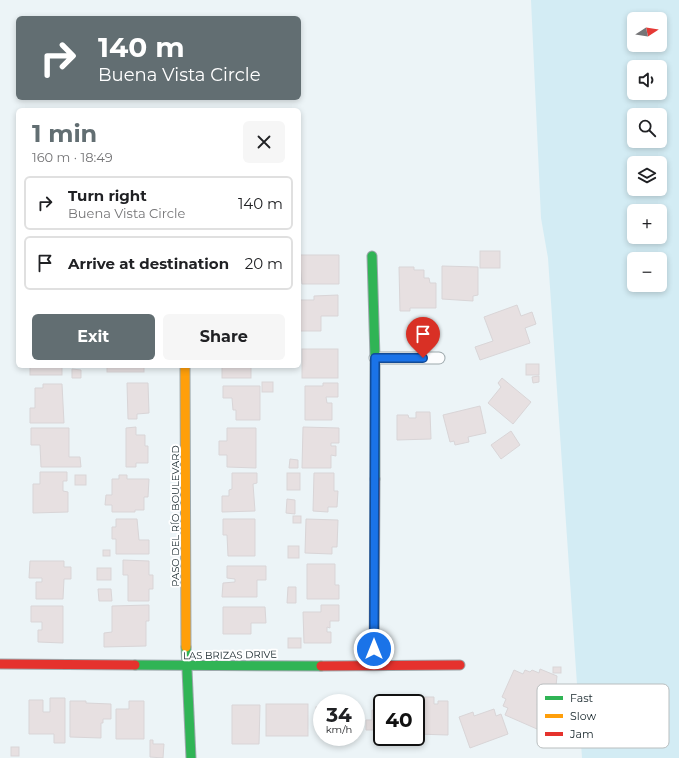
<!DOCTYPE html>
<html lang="en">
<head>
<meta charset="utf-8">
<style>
  :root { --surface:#fff; --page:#f6f6f6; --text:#202124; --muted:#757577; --line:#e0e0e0; --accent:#626e72 }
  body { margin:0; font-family:Montserrat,sans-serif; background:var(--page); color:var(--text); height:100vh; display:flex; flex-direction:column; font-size:15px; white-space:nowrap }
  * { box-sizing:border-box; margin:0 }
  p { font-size:13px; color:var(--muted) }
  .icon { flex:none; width:22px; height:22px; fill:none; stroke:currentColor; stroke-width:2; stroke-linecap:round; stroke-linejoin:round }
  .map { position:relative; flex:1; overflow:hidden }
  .details { position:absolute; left:16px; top:108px; width:285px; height:260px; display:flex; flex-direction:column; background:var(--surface); border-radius:6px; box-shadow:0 2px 6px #0003 }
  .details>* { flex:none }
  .hud { position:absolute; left:16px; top:16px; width:285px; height:84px; border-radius:6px; box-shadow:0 2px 6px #0003; background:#626e72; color:#fff; overflow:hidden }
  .needle { width:26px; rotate:78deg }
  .tools { position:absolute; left:627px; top:12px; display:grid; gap:8px }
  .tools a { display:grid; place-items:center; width:40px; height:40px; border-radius:6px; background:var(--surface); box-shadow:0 2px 6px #0003; font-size:20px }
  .speed { position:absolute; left:313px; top:694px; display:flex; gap:8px; font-size:20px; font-weight:700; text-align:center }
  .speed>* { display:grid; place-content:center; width:52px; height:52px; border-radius:50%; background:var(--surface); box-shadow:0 2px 6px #0003; line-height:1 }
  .speed small { font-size:10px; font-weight:400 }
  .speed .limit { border:2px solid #111; border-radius:6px; background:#fff; color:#111 }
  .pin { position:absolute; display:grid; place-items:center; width:34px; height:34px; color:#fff; margin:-41px -17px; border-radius:50% 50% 50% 0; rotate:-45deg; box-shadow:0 0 4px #0007 }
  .pin .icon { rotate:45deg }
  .me { position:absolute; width:44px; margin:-22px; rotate:0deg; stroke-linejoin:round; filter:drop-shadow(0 0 3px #0008) }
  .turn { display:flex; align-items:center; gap:14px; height:84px; padding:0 16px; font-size:18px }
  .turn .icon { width:52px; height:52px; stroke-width:2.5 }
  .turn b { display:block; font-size:28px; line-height:34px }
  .round { display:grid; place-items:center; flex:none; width:42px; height:42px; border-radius:6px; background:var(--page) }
  .headline { display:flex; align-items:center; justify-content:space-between; height:68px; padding:0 16px }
  h1 { font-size:24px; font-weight:700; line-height:30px; color:var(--accent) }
  .primary-button { display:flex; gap:8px; margin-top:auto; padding:8px 16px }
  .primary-button a { flex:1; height:46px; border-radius:6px; background:var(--accent); color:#fff; font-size:16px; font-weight:700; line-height:46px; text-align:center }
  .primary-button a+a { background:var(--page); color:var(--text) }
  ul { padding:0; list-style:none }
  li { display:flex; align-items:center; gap:12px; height:54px; margin:0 8px 6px; padding:0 8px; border:2px solid var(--line); border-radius:6px }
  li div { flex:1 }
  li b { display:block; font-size:15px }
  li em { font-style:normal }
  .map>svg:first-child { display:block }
  .green { fill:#d3ecf4; fill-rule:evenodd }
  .building { fill:#e7e0e1; stroke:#d9d5d7 }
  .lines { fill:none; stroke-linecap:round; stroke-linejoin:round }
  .street-casing { stroke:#9da8ac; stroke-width:13 }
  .fast-casing { stroke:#9da8ac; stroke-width:11 }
  .slow-casing { stroke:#9da8ac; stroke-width:11 }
  .jam-casing { stroke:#9da8ac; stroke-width:11 }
  .street { stroke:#fcfdfe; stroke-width:11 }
  .fast { stroke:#30b455; stroke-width:9 }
  .slow { stroke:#ff9f0a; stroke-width:9 }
  .jam { stroke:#e5322d; stroke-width:9 }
  .route-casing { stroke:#114b97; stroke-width:10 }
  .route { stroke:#1a73e8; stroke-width:7 }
  .labels { text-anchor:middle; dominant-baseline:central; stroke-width:4; stroke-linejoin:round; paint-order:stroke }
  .street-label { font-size:10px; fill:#17262b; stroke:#fff }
  .key { fill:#fff; stroke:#b9bebf; stroke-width:1 }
  .key-label { font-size:11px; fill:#17262b }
</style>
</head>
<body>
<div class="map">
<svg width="679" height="758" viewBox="0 0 679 758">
  <rect width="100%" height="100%" fill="#ecf4f7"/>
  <path class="green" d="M531 0H679V758H582L548 258 541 218ZM634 19H660V45H634ZM634 67H660V93H634ZM634 115H660V141H634ZM634 163H660V189H634ZM634 211H660V237H634ZM634 259H660V285H634Z"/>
  <g class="building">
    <rect x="480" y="251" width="20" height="17"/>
    <path d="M299 255H339V284H302Z"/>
    <path d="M442 266 478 267V295L473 296V301L442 299Z"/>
    <path d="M399 267H414V270H424V278H429L430 283H436V308H410V311H400Z"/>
    <path d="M338 295V316H321V331H299L300 300H314V296Z"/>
    <path d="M517 305 521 316 532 312 536 324 525 328 530 343 480 360 475 347 493 341 484 317Z"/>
    <rect x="302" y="349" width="36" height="29"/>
    <rect x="526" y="364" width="13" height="11"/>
    <rect x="30" y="366" width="32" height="9"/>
    <rect x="107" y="366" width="37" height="6"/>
    <rect x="222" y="366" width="29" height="12"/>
    <path d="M72 369 81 370V378H72Z"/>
    <path d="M539 376V382L533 383 532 377Z"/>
    <path d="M502 378 531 402 513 424 488 403 501 387 498 383Z"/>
    <rect x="262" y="382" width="11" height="10"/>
    <path d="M127 383H148L149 413 137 414V419H128Z"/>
    <path d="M323 383H338V397H326L327 403H332V420H305V386H323Z"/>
    <path d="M43 384H62L64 423H30V408H35V388H43Z"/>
    <path d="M223 386H260V420H236V410H233L232 398H223Z"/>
    <path d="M480 406 486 433 468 437 469 442 455 445 454 441 450 442 443 415Z"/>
    <path d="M416 412H430L431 439 397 440V415H408L409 418H416Z"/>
    <path d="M136 427V435H145V446H148V463H136V467H126V428Z"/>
    <path d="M303 427 339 428V443H331V446H336V456L331 455V468H302Z"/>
    <path d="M31 428H69V457H80L81 467H41L40 445H31Z"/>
    <path d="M227 428H256V468L227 467V455H219V441H227Z"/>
    <path d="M511 431 520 445 501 459 491 445Z"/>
    <path d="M290 459 298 460V468H289Z"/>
    <path d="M40 472H67V481H63V491L68 492V512L33 513V484H40Z"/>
    <path d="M232 473H257V483L253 484 255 511 222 512V496H229V490L232 489Z"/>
    <rect x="287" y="473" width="13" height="17"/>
    <path d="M314 473H334V491H338L337 507H328V512L313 511Z"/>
    <rect x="75" y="475" width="11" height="10"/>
    <path d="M119 475H127V479H149L148 497H144V510H135V512H112V505H105L106 495H112V479H119Z"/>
    <path d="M287 499 295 500V514L286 513Z"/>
    <rect x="293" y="516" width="8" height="7"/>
    <path d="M116 519H137L139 540H149V554H116V539H112V527H116Z"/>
    <path d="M223 519H255V556H228L227 535H223Z"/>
    <path d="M306 519 338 520 337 547H332V554L305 553Z"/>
    <rect x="288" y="546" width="11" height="12"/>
    <rect x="103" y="550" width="7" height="6"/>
    <path d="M123 560 149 561V575H153V589H149V601H128V575H123Z"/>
    <path d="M30 561H64V567H71V579H64L63 599H36V582H42V578H29Z"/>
    <path d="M307 564H335V585H339V599H307Z"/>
    <path d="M227 566H266V580H257V597H222L223 583 235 582V579L227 578Z"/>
    <rect x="97" y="568" width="14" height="12"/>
    <path d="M288 587H296V603H287Z"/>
    <path d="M98 589H111L112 601H99Z"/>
    <path d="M149 605V621H146V646L104 647V633L112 632V606Z"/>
    <path d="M321 605H339V621H330V628L327 627V632H331V643H304L303 612H321Z"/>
    <path d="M31 606H63V643L38 642V630H42V622H31Z"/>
    <path d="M223 607H265L266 623H251V634H223Z"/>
    <rect x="288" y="638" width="13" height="10"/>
    <rect x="553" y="667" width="8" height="6"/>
    <path d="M540 669 557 676 556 686 558 687 553 699 542 694 537 705 546 709 537 729 505 715 508 708 503 706 506 699 502 697 514 670 523 674 525 670 530 672 532 670 539 673Z"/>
    <path d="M419 697H434V704H438V701H448V735L416 734V704L419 703Z"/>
    <path d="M50 698H65V743H54V734H29V700H43V712H50Z"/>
    <path d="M70 701H86V703L111 704V719H103V723H101V738L70 737Z"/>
    <path d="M129 701H144V739H116V709H129Z"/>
    <rect x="266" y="704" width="42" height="32"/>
    <path d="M232 705H260L259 744H232Z"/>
    <path d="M378 705H382V737H402V740H380V730H366V720H372V710L378 711Z"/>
    <rect x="316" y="707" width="6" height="23"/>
    <path d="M494 709 496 716 501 714 508 734 470 748 459 717 473 712 474 716Z"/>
    <path d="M150 740H153V744H164L163 758 150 757Z"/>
    <rect x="11" y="747" width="8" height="9"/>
  </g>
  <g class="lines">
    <defs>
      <path id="street" d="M375 358H439"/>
      <g id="fast">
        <path d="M372 256 375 358V479"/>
        <path d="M186 647 191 758"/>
        <path d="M135 665 321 666"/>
      </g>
      <path id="slow" d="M185 366 186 647"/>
      <g id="jam">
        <path d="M0 664 135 665"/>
        <path d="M374 664 375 479"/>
        <path d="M321 666 460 665"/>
      </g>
    </defs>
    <use href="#street" class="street-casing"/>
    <use href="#fast" class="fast-casing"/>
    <use href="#slow" class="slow-casing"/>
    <use href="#jam" class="jam-casing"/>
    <use href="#street" class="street"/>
    <use href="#fast" class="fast"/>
    <use href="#slow" class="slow"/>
    <use href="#jam" class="jam"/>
  </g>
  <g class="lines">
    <defs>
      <path id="route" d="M374 649 375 358H423"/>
    </defs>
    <use href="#route" class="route-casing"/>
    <use href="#route" class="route"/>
  </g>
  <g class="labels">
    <g class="street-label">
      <text transform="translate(175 516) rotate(-90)">PASO DEL RÍO BOULEVARD</text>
      <text transform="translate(230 655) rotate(-1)">LAS BRIZAS DRIVE</text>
    </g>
  </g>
  <rect x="537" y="684" width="132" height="64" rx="6" class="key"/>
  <rect x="545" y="696" width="18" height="4" fill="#30b455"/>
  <rect x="545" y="714" width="18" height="4" fill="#ff9f0a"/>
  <rect x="545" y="732" width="18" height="4" fill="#e5322d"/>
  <g class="key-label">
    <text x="570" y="702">Fast</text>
    <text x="570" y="720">Slow</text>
    <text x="570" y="738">Jam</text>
  </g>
</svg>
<div class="tools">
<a><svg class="needle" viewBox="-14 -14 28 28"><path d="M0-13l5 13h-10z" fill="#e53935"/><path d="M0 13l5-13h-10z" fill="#757577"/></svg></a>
<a><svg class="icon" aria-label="sound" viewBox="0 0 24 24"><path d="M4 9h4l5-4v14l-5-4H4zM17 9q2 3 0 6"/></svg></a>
<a><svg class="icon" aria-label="search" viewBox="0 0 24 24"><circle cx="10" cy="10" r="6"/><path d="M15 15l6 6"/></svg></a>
<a><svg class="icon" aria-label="layers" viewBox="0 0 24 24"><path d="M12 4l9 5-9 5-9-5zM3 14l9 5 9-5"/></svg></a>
<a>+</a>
<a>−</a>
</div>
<div class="speed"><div>34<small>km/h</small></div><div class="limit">40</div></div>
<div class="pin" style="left:423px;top:358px;background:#d93025"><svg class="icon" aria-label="arrive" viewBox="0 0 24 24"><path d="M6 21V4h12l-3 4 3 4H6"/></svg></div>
<svg class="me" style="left:374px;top:649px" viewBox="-20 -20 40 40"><circle r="17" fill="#1a73e8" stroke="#fff" stroke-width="3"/><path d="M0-11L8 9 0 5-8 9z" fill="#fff"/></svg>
<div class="hud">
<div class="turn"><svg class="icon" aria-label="right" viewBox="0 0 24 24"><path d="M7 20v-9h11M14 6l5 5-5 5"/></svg><div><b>140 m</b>Buena Vista Circle</div></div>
</div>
<section class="details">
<div class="headline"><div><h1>1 min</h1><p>160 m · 18:49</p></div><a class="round"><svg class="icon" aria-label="close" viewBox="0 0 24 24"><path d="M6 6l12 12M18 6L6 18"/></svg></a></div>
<ul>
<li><svg class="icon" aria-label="right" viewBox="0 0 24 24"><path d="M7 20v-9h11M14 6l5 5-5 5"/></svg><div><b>Turn right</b><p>Buena Vista Circle</p></div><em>140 m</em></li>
<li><svg class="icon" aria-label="arrive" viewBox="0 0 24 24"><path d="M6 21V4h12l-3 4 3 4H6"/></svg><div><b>Arrive at destination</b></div><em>20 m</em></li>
</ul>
<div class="primary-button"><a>Exit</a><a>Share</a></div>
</section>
</div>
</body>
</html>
